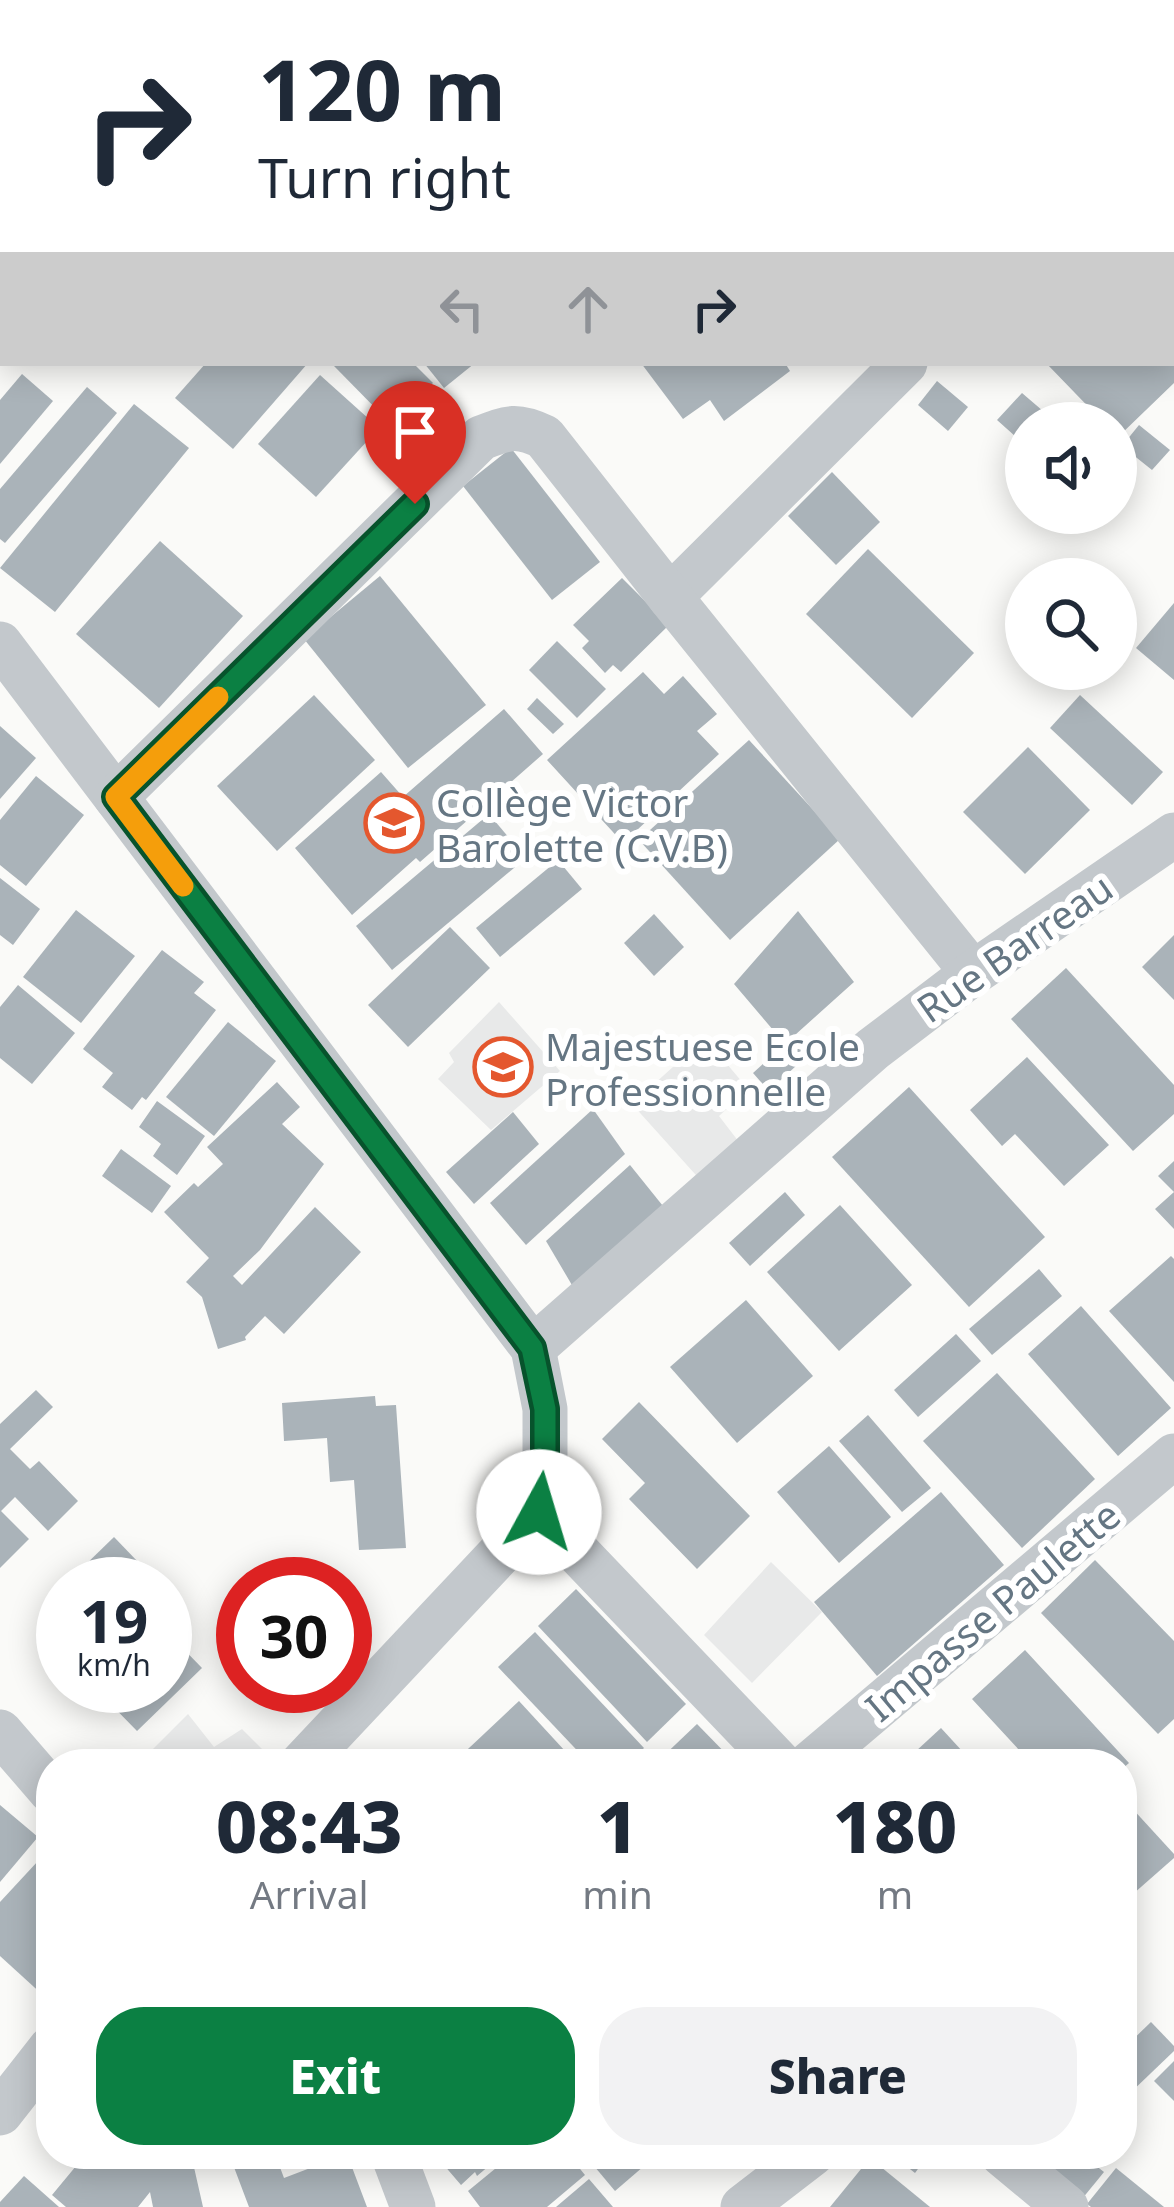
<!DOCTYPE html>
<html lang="en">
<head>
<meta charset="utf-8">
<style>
  :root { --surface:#fff; --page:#f2f2f3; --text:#1f2937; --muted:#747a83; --accent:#0b8043 }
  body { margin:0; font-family:"Noto Sans",sans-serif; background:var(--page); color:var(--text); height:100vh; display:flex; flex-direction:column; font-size:45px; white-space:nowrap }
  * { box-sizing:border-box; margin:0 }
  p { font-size:39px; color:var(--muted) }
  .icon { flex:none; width:66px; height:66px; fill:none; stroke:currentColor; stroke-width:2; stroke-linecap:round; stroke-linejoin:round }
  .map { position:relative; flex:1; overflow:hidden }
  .side { position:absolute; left:36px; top:1749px; width:1101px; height:420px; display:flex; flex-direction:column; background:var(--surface); border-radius:48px; box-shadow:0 6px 30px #0003 }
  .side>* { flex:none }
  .top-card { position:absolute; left:0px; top:0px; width:1176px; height:366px; box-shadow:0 6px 30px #0003; background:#fff; color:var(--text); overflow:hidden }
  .fabs { position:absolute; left:1005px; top:402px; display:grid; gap:24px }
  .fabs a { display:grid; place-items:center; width:132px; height:132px; border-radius:50%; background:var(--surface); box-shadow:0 6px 30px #0003; font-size:60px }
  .speed { position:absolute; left:36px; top:1557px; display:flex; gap:24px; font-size:60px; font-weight:700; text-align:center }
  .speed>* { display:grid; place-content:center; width:156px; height:156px; border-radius:50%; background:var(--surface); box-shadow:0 6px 30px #0003; line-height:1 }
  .speed small { font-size:30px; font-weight:400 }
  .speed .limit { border:18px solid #d22; background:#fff; color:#111 }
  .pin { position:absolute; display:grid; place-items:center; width:102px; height:102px; color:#fff; margin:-123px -51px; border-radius:50% 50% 50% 0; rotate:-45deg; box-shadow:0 0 12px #0007 }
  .pin .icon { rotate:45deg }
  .me { position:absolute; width:132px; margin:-66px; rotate:6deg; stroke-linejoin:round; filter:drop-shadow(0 0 9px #0008) }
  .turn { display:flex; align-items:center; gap:42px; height:252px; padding:0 60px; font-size:54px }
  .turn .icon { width:156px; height:156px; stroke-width:2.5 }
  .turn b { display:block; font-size:84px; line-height:102px }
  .lanes { display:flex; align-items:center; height:114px; padding:0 60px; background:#0003; justify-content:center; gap:60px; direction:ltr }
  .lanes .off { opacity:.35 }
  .eta { display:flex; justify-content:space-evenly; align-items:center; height:204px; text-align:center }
  .eta b { font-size:72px; font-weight:800; line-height:84px }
  .button { display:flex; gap:24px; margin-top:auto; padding:24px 60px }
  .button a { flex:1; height:138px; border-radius:48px; background:var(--accent); color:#fff; font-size:48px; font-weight:800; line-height:138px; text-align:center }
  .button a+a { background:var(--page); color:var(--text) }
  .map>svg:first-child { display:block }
  .built { fill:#e8e9e9 }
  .building { fill:#aab3b9 }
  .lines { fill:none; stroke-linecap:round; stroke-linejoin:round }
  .street { stroke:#c3c8cc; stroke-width:45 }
  .route-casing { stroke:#07532c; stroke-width:30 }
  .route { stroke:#0b8043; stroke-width:21 }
  .slow { stroke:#f59e0b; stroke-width:21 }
  .labels { text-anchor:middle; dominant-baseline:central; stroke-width:12; stroke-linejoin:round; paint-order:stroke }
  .poi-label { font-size:39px; fill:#657683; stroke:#fff; text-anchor:start }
  .street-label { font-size:39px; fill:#657683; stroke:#fff }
</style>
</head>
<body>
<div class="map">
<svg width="1174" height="2207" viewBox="0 0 1174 2207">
  <rect width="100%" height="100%" fill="#fafaf8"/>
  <g class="built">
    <path d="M0 0H754L751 3H3V172L0 171Z"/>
    <path d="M499 1002 560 1071 491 1130 438 1079 454 1062 449 1053Z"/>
    <path d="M705 1038 748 1089 719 1116 742 1146 704 1184 632 1104Z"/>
    <path d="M771 1562 822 1612 752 1683 704 1635Z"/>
    <path d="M188 1714 214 1747 242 1729 262 1749 240 1764H154L146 1756Z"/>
  </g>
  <g class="building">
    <path d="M206 363H308L233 449 175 398Z"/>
    <path d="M337 363H413L433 383 391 424 334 366Z"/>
    <path d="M424 363H475L444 388Z"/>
    <path d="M641 363H785L790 371 724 421 710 400 683 419Z"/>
    <path d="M1046 363H1174V383L1118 437 1116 423H1104Z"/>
    <path d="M22 374 53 401 0 464V400Z"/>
    <path d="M320 375 379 428 316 497 258 444Z"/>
    <path d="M937 381 968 407 948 431 918 405Z"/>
    <path d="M87 387 117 413 5 543 0 539V489Z"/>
    <path d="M1022 393 1057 423H1026V446L997 420Z"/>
    <path d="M134 404 189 448 55 612 0 568Z"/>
    <path d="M1139 425 1170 450 1152 470 1122 446Z"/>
    <path d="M511 448 600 562 552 600 463 486Z"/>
    <path d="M832 472 880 522 836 565 788 516Z"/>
    <path d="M160 541 243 616 159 708 76 634Z"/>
    <path d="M868 549 974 653 912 718 806 614Z"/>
    <path d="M380 576 486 705 408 768 304 639Z"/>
    <path d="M622 578 669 625 621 672 613 665 605 673 582 648 589 641 573 625Z"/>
    <path d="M1174 603V680L1136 648Z"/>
    <path d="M557 641 606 689 577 718 529 670Z"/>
    <path d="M643 672 664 694 683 676 717 714 697 731 719 754 623 843 547 760Z"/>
    <path d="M314 695 375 760 277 851 217 786Z"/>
    <path d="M1080 695 1163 772 1132 805 1050 728Z"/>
    <path d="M537 698 564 724 553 734 527 709Z"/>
    <path d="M504 709 543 754 420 862 416 858 352 915 295 848 381 772 403 797Z"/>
    <path d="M0 726 36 758 0 799Z"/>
    <path d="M749 740 840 839 730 940 639 840Z"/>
    <path d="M1028 747 1090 810 1025 874 963 812Z"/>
    <path d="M36 776 84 815 26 886 0 865V820Z"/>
    <path d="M489 814 526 858 392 970 356 926Z"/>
    <path d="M558 860 582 889 500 957 476 928Z"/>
    <path d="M0 878 40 909 13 945 0 935Z"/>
    <path d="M76 910 135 956 81 1023 23 977Z"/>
    <path d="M798 911 854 982 795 1035 811 1052 769 1091 753 1073 785 1044 734 984Z"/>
    <path d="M654 914 684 947 654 976 624 943Z"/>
    <path d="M450 927 490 968 408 1047 368 1005Z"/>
    <path d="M1174 935V1000L1142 967Z"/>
    <path d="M162 950 204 982 194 993 216 1010 146 1100 142 1097 132 1110 102 1087 113 1073 83 1049Z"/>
    <path d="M1066 968 1174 1085V1114L1133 1151 1011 1019Z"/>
    <path d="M18 985 75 1033 32 1084 0 1058V1007Z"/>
    <path d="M228 1022 276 1061 214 1136 166 1097Z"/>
    <path d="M1027 1057 1109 1145 1064 1186 1015 1134 1002 1146 970 1110Z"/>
    <path d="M277 1082 300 1107 282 1124 324 1164 260 1250 233 1276 242 1285 315 1207 361 1252 284 1334 265 1316 245 1337 246 1340 218 1349 202 1297 186 1282 209 1258 164 1212 194 1183 198 1187 223 1164 207 1147Z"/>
    <path d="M909 1087 1045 1237 969 1307 832 1157Z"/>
    <path d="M157 1101 205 1136 177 1175 153 1156 161 1144 139 1127Z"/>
    <path d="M593 1109 625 1154 526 1245 490 1203Z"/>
    <path d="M513 1112 539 1144 474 1204 446 1172Z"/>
    <path d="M121 1149 171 1186 152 1213 102 1176Z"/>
    <path d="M1174 1161V1229L1155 1209 1174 1192 1158 1176Z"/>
    <path d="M630 1165 671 1216 579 1297 546 1241Z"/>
    <path d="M785 1192 805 1215 750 1266 729 1243Z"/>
    <path d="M840 1205 912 1285 839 1351 767 1272Z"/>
    <path d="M1171 1256 1174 1259V1382L1109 1311Z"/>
    <path d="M1039 1269 1062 1296 992 1355 969 1329Z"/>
    <path d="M746 1300 813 1376 737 1443 670 1367Z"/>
    <path d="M1081 1306 1171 1408 1118 1456 1028 1354Z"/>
    <path d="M956 1334 981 1361 918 1417 894 1390Z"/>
    <path d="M997 1373 1095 1479 1022 1548 923 1441Z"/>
    <path d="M36 1390 53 1407 10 1449 30 1469 39 1461 78 1501 48 1531 15 1497 1 1511 29 1539 0 1568V1424Z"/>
    <path d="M375 1396 376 1406 396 1405 406 1548 359 1550 354 1480 330 1482 327 1438 284 1441 282 1403Z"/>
    <path d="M639 1402 750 1516 697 1569 629 1499 645 1483 602 1439Z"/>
    <path d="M868 1415 931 1488 902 1512 839 1441Z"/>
    <path d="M829 1446 891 1517 839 1563 777 1492Z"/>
    <path d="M941 1492 1004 1565 877 1676 814 1602Z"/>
    <path d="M114 1537 139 1563 117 1584H89L78 1572Z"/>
    <path d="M1095 1560 1174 1641V1719L1158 1734 1041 1613Z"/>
    <path d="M576 1589 686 1704 647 1742 538 1626Z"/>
    <path d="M165 1630 202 1668 137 1731 93 1686H165Z"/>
    <path d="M535 1632 644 1748 628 1764H590L498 1667Z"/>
    <path d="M1025 1650 1129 1763 1122 1769V1764H1032L972 1699Z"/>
    <path d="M519 1701 577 1764H452Z"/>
    <path d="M697 1724 736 1764H655Z"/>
    <path d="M941 1728 974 1764H902Z"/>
    <path d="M0 1805 38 1837 0 1882Z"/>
    <path d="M1130 1806 1174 1854V1858L1133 1894 1122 1882V1813Z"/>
    <path d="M51 1847V1990L45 1997 0 1956V1902Z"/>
    <path d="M1151 2022 1174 2046V2051L1127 2096 1122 2091V2050Z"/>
    <path d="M1174 2061V2101L1154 2081Z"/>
    <path d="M86 2154H191L203 2207H153L150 2192 138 2207H66L52 2195Z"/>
    <path d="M229 2154H275L284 2178 347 2154 367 2207H249Z"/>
    <path d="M441 2154H503L477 2176 475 2172 461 2185 437 2157Z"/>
    <path d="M513 2154H568L585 2175 547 2207H480L468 2191Z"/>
    <path d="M584 2154H658L615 2191Z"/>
    <path d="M891 2154H929L915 2173Z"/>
    <path d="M1041 2154H1081L1104 2172 1082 2199 1035 2161Z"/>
    <path d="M870 2158 930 2207H830Z"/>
    <path d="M1116 2168 1164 2207H1091L1087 2204Z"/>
    <path d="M24 2176 59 2207H0V2202Z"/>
    <path d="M589 2179 613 2207H556Z"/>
  </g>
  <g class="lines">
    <g class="street">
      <path d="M1173 95 1174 94"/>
      <path d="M670 597 905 363"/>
      <path d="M0 644 533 1348 545 1409V1465L539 1512 302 1764"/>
      <path d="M116 797 481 438C509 427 517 424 544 437L670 597 973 973"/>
      <path d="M533 1348 873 1049 973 973 1174 835"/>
      <path d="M539 1512 780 1764"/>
      <path d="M0 1732 51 1791"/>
      <path d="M810 1764 1174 1456"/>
      <path d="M0 2113 51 2048"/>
      <path d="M393 2154 413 2207"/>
      <path d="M1002 2154 1066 2207"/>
      <path d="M743 2207 812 2154"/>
    </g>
  </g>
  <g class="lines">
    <defs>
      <path id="route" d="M415 504 116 797 532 1348 545 1409V1465L539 1512"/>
    </defs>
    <use href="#route" class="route-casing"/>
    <use href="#route" class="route"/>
    <path class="slow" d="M183 886 116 797 218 697"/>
  </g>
  <defs>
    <symbol id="school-ring" viewBox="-11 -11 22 22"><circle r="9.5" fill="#fff" stroke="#e4572e" stroke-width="1.5"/><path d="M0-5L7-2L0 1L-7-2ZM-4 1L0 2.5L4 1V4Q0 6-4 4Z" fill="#e4572e"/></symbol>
    <symbol id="university-ring" viewBox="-11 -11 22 22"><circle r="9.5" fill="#fff" stroke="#e4572e" stroke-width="1.5"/><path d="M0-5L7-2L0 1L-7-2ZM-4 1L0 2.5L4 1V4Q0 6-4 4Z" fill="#e4572e"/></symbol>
  </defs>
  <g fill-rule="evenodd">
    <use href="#school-ring" x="361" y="790" width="66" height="66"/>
    <use href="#university-ring" x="470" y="1034" width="66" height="66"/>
  </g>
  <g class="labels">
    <g class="poi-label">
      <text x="436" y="801">Collège Victor<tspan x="436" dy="45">Barolette (C.V.B)</tspan></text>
      <text x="545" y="1045">Majestuese Ecole<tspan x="545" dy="45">Professionnelle</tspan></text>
    </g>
    <g class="street-label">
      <text transform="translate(1014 947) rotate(-35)">Rue Barreau</text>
      <text transform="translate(992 1610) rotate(-40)">Impasse Paulette</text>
    </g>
  </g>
</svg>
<div class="fabs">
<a><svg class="icon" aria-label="sound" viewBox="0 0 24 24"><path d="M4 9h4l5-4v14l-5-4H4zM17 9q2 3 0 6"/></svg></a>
<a><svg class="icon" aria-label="search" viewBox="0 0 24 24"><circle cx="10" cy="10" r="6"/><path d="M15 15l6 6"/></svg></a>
</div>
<div class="speed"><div>19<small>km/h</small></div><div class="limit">30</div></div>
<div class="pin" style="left:415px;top:504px;background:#d93025"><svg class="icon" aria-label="arrive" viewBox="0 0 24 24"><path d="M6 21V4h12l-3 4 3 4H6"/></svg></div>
<svg class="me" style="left:539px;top:1512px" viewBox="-20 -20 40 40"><circle r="19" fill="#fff"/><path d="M0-13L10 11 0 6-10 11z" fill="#0b8043"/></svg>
<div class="top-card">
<div class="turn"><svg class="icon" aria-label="right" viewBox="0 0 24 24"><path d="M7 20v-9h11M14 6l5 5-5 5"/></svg><div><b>120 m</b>Turn right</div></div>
<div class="lanes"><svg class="icon off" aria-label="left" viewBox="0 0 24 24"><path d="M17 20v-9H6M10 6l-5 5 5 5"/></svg><svg class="icon off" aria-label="ahead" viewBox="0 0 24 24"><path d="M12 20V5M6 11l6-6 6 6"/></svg><svg class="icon" aria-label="right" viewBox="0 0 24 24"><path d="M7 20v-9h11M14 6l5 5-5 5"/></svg></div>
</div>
<section class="side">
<div class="eta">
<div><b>08:43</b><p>Arrival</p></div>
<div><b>1</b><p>min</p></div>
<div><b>180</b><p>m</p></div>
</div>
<div class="button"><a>Exit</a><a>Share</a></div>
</section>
</div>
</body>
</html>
